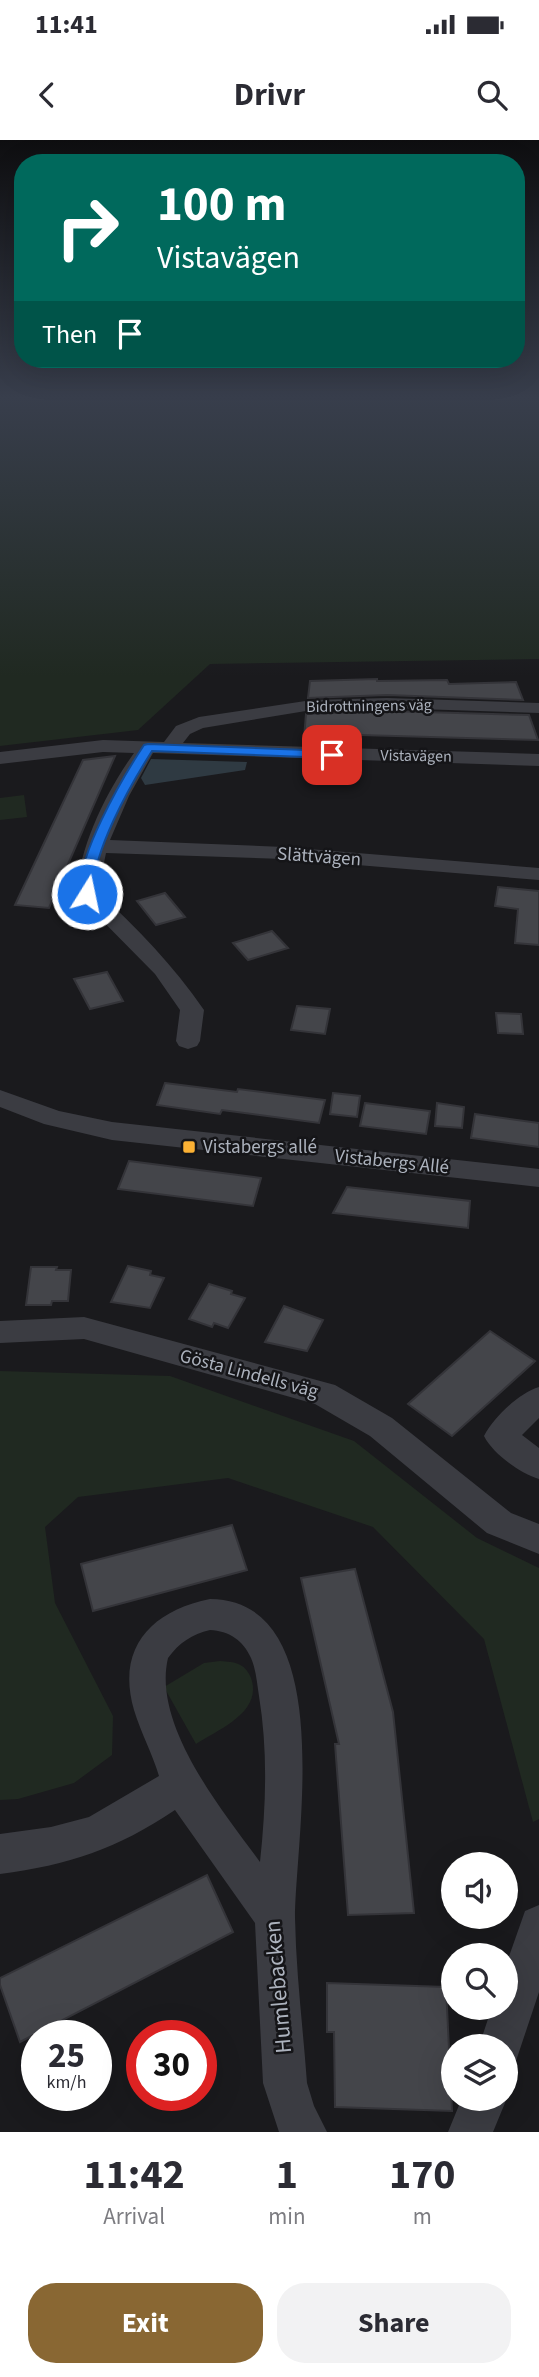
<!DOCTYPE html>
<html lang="en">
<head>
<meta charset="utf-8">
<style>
  :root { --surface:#fff; --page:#f2f2f3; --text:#2b2b33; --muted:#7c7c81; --accent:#896733 }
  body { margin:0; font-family:"Source Sans 3",sans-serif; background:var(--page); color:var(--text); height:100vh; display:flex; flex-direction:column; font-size:26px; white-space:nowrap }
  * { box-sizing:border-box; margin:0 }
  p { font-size:23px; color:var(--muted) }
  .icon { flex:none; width:38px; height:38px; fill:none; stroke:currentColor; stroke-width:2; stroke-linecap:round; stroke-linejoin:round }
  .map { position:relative; height:1992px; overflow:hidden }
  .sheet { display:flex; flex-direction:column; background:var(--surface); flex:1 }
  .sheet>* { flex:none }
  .guide { position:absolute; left:14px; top:14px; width:511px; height:214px; border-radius:28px; box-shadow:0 7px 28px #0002; background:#00695c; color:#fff; overflow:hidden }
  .fabs { position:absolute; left:441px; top:1712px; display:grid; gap:14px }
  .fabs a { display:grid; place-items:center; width:77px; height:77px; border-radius:50%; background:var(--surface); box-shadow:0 7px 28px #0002; font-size:35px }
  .speed { position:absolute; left:21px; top:1880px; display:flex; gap:14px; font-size:35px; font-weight:700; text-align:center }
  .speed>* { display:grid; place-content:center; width:91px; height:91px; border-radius:50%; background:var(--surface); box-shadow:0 7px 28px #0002; line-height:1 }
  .speed small { font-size:18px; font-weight:400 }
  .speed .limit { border:10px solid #d22; background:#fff; color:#111 }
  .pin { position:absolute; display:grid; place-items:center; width:60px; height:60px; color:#fff; margin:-30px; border-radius:14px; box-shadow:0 4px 10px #0006 }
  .me { position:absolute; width:77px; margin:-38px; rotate:10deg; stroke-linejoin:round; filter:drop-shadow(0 0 5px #0008) }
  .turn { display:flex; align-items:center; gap:24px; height:147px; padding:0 28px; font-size:32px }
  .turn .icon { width:91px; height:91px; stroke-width:2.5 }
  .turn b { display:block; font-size:49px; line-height:60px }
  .then { display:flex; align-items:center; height:66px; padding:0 28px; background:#0003; gap:14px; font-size:26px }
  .eta { display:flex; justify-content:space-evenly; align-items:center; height:119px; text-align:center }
  .eta b { font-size:42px; font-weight:700; line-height:49px }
  .action { display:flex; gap:14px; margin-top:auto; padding:14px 28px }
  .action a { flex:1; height:80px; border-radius:28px; background:var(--accent); color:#fff; font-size:28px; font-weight:700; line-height:80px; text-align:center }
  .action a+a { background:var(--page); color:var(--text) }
  .status { display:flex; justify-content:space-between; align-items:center; height:49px; padding:0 35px; background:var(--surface); direction:ltr }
  .status svg { height:19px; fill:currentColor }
  header { display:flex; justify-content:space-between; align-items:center; height:91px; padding:0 28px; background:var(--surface); font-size:32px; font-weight:700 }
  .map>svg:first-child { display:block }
  .green { fill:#202921 }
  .water { fill:#2f3a42 }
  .building { fill:#44454a; stroke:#343439; stroke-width:2 }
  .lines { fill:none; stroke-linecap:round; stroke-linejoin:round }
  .minor { fill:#3b3c42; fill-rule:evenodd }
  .route { fill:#1a73e8; stroke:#114b97; stroke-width:2 }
  .poi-dot { fill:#fbb134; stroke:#151518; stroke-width:2.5 }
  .labels { text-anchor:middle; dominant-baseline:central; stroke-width:5; stroke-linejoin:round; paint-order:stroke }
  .far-street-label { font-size:16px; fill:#acb2bd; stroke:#151518 }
  .street-label { font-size:19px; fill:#acb2bd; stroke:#151518 }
  .poi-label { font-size:19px; fill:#acb2bd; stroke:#151518; text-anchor:start }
  .near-street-label { font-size:23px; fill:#acb2bd; stroke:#151518 }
</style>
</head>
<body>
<div class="status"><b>11:41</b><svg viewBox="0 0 49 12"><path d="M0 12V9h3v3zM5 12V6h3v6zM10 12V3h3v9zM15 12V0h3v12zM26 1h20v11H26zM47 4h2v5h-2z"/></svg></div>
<header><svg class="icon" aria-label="back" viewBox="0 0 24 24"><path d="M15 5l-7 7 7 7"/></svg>Drivr<svg class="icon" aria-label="search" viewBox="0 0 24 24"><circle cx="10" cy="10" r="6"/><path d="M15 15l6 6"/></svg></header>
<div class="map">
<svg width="539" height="1992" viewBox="0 0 539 1992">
  <rect width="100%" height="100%" fill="#1a1a1d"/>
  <g class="green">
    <path d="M0 257H539V519L210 524 138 590 0 606Z"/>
    <path d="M24 655 27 677 0 680V658Z"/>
    <path d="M0 1231 170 1236 354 1301 477 1398 539 1428V1679L533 1682 484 1499 373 1387 228 1338 78 1357 45 1387 55 1463 113 1576 112 1615 74 1643 18 1659 0 1660Z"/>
    <path d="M220 1521C235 1522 245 1523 251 1538 263 1572 219 1589 196 1604L164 1547 204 1523Z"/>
  </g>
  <path class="water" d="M151 619 247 622 245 630 145 645 141 638Z"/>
  <g class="building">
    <path d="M377 539V541L447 540 449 544 516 542 523 560 387 555 308 558 310 541Z"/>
    <path d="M387 571 529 575 538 600 325 594V598H304L306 574Z"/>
    <path d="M115 616 49 768 15 765 83 620Z"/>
    <path d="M498 747 539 751V805L515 803 518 769 495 766Z"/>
    <path d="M165 753 185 777 156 785 137 761Z"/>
    <path d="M272 791 288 808 248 820 233 803Z"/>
    <path d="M107 832 123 861 90 869 74 839Z"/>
    <path d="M297 866 330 869 325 894 291 890Z"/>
    <path d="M496 873 521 874 523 894 498 893Z"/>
    <path d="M165 943 237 952 238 949 325 960 319 983 222 970 220 974 157 965Z"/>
    <path d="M333 953 360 956 357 977 330 974Z"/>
    <path d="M365 963 430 971 426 994 360 986Z"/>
    <path d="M437 963 464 967 462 988 435 986Z"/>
    <path d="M475 974 539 983V1007L471 998Z"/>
    <path d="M129 1021 261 1038 253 1066 118 1049Z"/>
    <path d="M347 1047 470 1061 468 1088 333 1073Z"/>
    <path d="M128 1126 151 1131 150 1135 164 1138 150 1168 111 1162Z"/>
    <path d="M31 1127H57L56 1130H71L68 1161H52L51 1165H26Z"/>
    <path d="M209 1144 232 1151 231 1154 245 1158 228 1188 214 1183 212 1187 189 1179Z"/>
    <path d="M284 1166 323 1180 307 1211 265 1202Z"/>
    <path d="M490 1191 535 1221 452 1296 408 1264Z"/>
    <path d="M232 1385 247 1430 93 1471 81 1424Z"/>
    <path d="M355 1429 393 1572 414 1773 348 1775 335 1604H339L301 1438Z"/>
    <path d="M207 1735 233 1792 20 1902 0 1845V1838Z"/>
    <path d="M327 1843 446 1847 452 1971 335 1967 334 1892H327Z"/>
  </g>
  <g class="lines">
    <g class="minor">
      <path d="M387 558 539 563V573L387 568 312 570 203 588 190 594 183 603 539 614V626L153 613 129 656 110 700 284 707 539 728V740L284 719 106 713 98 752C138 789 173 825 204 870L200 901 197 906 188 909 179 906 176 901 180 870 155 834 76 754C80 705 106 652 134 613L103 612 0 624V612L103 600 164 602 176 586 199 577 312 560Z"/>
      <path d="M0 950 59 971 112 982 539 1029V1047L112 1000 44 984 0 967Z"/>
      <path d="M84 1177 335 1245 392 1278 511 1373 539 1384V1414L487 1393 370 1296 315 1264 84 1199 0 1203V1181Z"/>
      <path d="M539 1247V1278L522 1295 539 1308V1339C520 1333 493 1314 484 1296 494 1277 519 1253 539 1247Z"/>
      <path d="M210 1459C340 1460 295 1699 295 1778 296 1833 303 1888 307 1943L314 1966 327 1992H279L263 1943 255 1783 175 1670C117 1709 69 1725 0 1734V1694L51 1687 89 1677 159 1636C152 1613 141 1593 134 1570 116 1508 151 1471 210 1459ZM210 1490C229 1491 243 1500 251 1518 256 1529 257 1544 259 1556 268 1611 266 1666 260 1722 223 1671 152 1586 168 1518 179 1503 192 1494 210 1490Z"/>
      <path d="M539 1765V1852L516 1921 506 1926V1906H479L492 1867H506V1825L525 1771Z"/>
      <path d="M506 1955 507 1958 493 1992H448L462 1958H506Z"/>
    </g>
  </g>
  <linearGradient id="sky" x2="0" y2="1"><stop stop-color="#0e0e10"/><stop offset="0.48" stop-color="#383e4c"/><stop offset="1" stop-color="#383e4c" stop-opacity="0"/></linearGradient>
  <rect width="539" height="536" fill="url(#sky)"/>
  <path class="route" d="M148 604 332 611 338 615 332 618 152 611C131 644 90 715 94 754L92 757H83C69 727 126 632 144 605Z"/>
  <rect class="poi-dot" x="182" y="1000" width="14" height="14" rx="3.5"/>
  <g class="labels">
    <g class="far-street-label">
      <text transform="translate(369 566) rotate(-1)">Bidrottningens väg</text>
      <text transform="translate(416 616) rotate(1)">Vistavägen</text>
    </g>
    <g class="street-label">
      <text transform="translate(319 717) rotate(4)">Slättvägen</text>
      <text transform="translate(392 1022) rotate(6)">Vistabergs Allé</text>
      <text transform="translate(249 1234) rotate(15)">Gösta Lindells väg</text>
    </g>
    <g class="poi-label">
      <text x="203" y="1007">Vistabergs allé</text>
    </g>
    <g class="near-street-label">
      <text transform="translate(278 1847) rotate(-95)">Humlebacken</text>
    </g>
  </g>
</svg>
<div class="fabs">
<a><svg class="icon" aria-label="sound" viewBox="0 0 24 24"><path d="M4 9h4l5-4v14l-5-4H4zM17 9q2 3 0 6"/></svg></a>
<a><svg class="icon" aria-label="search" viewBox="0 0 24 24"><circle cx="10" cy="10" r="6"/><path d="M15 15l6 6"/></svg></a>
<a><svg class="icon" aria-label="layers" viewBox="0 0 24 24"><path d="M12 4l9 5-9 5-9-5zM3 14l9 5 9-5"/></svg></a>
</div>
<div class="speed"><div>25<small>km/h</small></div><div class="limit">30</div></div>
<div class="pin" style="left:332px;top:615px;background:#d93025"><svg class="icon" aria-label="arrive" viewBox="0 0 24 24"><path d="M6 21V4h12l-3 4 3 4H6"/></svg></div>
<svg class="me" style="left:87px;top:754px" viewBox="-20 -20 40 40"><circle r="17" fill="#1a73e8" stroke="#fff" stroke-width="3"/><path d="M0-11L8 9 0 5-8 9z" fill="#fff"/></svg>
<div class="guide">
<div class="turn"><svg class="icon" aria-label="right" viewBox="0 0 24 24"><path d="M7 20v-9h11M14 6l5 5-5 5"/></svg><div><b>100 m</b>Vistavägen</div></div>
<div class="then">Then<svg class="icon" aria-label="arrive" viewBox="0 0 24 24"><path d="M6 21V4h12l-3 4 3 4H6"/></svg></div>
</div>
</div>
<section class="sheet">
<div class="eta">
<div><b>11:42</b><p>Arrival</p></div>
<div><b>1</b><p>min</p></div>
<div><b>170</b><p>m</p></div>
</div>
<div class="action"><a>Exit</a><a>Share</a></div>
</section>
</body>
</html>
